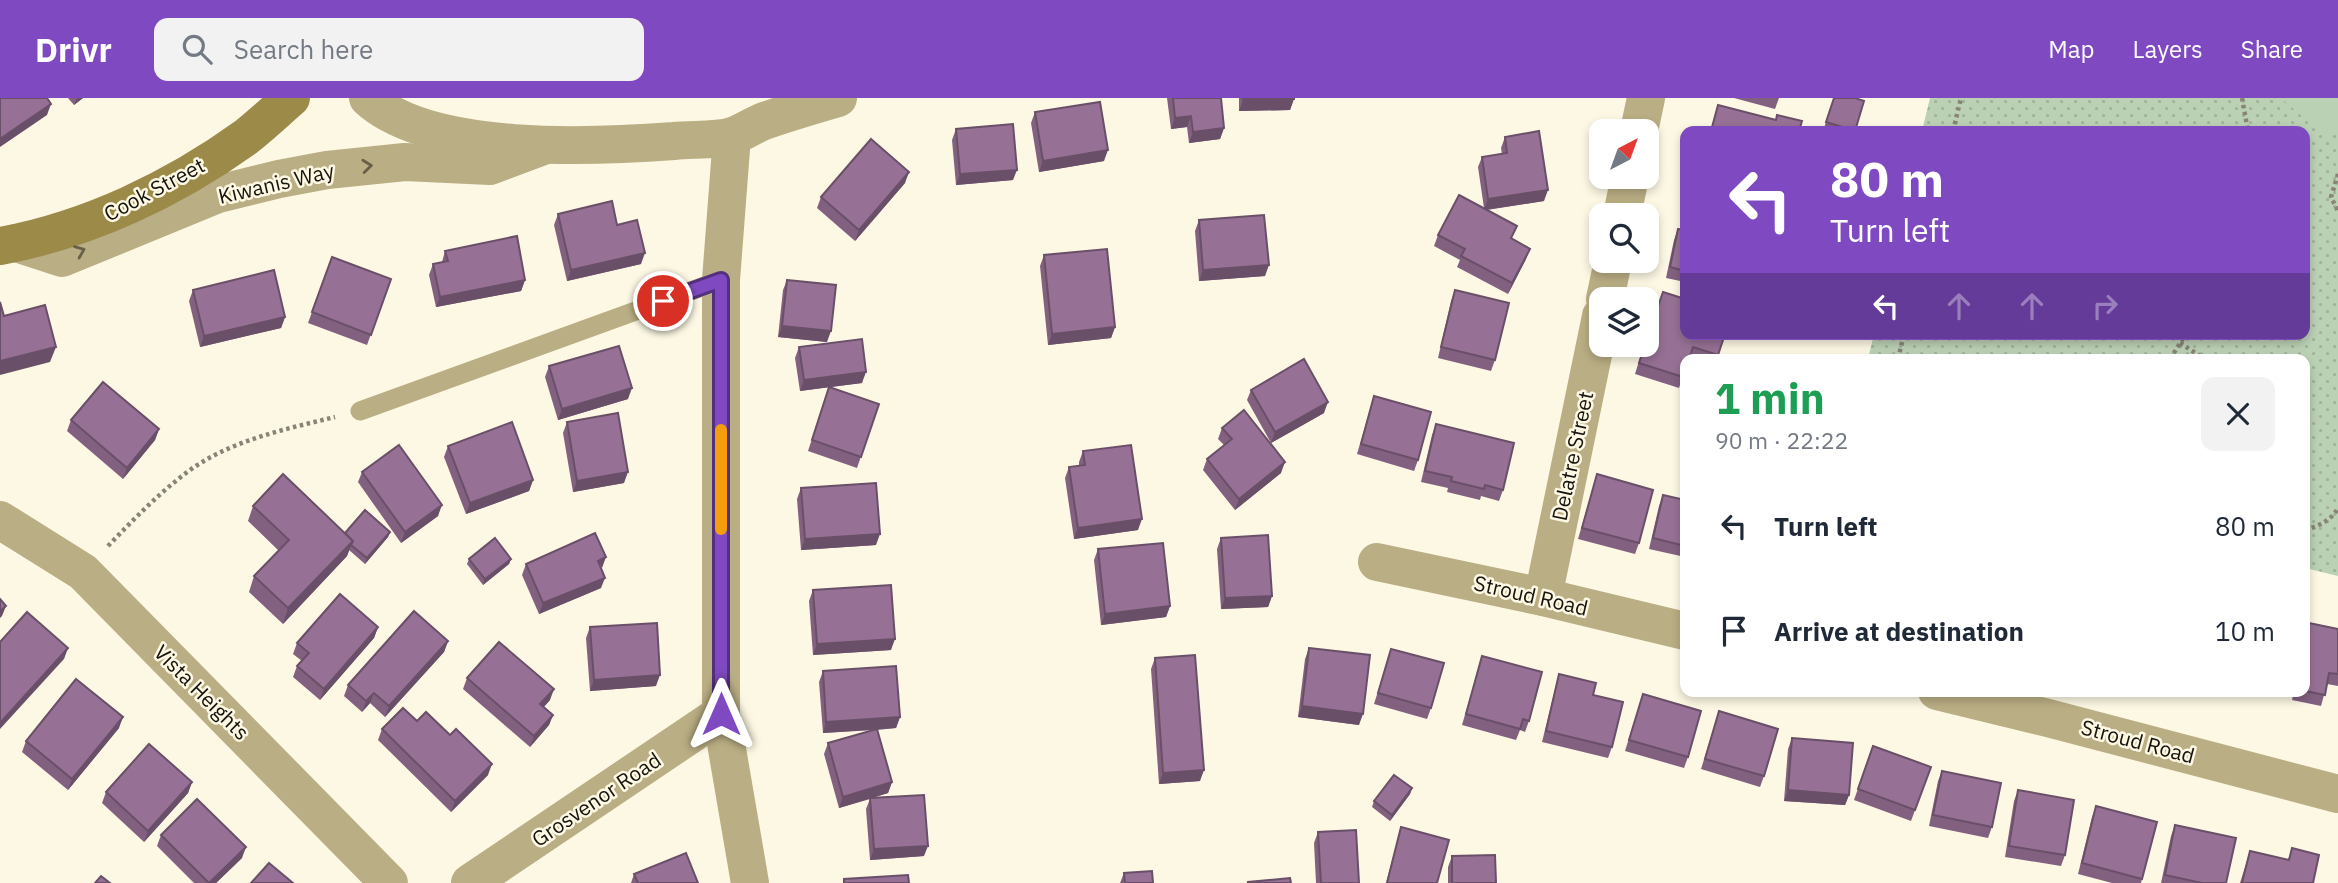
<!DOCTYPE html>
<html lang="en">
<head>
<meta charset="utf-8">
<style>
  :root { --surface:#fff; --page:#f2f2f3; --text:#1f2937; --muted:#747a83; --accent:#7f4ac1 }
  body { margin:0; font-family:"IBM Plex Sans",sans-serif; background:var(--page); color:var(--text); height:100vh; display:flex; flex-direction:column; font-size:26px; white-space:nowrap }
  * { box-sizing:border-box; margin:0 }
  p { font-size:23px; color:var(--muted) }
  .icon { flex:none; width:38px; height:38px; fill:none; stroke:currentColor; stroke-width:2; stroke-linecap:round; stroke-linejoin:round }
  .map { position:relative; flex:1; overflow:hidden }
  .drawer { position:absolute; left:1680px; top:256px; width:630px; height:343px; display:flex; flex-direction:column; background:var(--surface); border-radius:14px; box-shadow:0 4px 10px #0003 }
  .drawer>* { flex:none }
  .banner { position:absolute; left:1680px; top:28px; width:630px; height:214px; border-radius:14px; box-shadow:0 4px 10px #0003; background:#7f4ac1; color:#fff; overflow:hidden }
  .needle { width:46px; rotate:41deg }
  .buttons { position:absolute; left:1589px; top:21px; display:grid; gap:14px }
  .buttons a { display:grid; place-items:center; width:70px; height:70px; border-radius:14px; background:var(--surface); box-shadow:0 4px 10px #0003; font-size:35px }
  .pin { position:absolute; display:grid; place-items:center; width:60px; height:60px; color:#fff; margin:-30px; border:4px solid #fff; border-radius:50%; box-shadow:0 2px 7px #0007 }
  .me { position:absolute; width:77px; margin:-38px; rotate:0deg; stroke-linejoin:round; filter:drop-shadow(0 0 5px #0008) }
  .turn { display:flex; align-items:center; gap:24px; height:147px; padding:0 35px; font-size:32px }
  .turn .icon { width:91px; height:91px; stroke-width:2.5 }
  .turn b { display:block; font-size:49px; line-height:60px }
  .lanes { display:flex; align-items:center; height:66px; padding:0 35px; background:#0003; justify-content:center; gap:35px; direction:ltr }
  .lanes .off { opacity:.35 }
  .round { display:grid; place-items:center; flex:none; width:74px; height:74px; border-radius:14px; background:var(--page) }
  .summary { display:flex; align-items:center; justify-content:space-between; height:119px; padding:0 35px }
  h1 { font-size:42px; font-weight:700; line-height:52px; color:#1e9e55 }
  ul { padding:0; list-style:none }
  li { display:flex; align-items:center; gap:21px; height:105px; padding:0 35px }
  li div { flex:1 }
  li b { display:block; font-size:26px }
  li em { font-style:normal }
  header { display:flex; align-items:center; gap:42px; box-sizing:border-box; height:98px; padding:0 35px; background:var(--accent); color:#fff }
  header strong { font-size:33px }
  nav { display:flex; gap:38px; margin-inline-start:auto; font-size:24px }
  .search { width:490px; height:63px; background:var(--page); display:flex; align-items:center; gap:18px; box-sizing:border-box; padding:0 24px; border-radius:14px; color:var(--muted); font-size:26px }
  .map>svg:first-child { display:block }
  .park { fill:url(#park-dots) }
  .garden { fill:#bbd1b4 }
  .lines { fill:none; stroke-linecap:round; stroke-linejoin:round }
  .path { stroke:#888477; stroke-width:4.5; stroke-dasharray:3.5 3.5; stroke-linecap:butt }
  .service { stroke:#baae84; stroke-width:19 }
  .minor { stroke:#baae84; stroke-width:38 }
  .tertiary { stroke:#baae84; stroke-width:38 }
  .secondary { stroke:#9c8a48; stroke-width:38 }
  .wall { fill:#826180 }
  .shaded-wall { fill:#6a4f68 }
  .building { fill:#977195; stroke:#6a4f68; stroke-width:2 }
  .oneway { stroke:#686048 }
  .route-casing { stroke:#53307d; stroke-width:18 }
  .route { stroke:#7f4ac1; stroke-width:12 }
  .slow { stroke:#f59e0b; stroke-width:12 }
  .labels { text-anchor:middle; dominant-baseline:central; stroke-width:5; stroke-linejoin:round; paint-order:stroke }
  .street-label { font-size:21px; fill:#15130c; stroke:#fdf8e4 }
</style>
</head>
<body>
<header>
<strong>Drivr</strong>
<div class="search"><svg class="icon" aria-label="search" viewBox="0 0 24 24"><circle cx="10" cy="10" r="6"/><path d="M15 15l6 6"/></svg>Search here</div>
<nav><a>Map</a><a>Layers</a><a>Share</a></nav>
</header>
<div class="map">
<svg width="2338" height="785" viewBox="0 0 2338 785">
  <defs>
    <pattern id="park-dots" width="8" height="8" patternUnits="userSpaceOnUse" patternTransform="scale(1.75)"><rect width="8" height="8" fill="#bbd1b4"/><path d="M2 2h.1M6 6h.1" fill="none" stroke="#a0b39a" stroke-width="1.8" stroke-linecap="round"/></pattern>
  </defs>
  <rect width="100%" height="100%" fill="#fdf8e4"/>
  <path class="park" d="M1930 0H2338V478L2305 470V261H1868L1874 236H2305V33H1922Z"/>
  <path class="garden" d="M2281 0H2338V31L2329 42Z"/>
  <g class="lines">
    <g class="path">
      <path d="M2242 0 2248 33"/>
      <path d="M1953 33 1961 0"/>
      <path d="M2338 76 2331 99 2338 113"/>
      <path d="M2180 245 2205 261"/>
      <path d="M1898 261 1904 236"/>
      <path d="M2170 261 2186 236"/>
      <path d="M2305 432C2318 428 2331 423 2338 410"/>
      <path d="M108 448C134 421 160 394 190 372 232 342 286 331 335 319"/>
    </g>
    <path class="service" d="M360 313 721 182"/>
    <g class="minor">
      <path d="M1639 33 1646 0"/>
      <path d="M1622 117 1630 79"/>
      <path d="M1605 201 1613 163"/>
      <path d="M0 422 83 474 389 785"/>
      <path d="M1377 464 1543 499 1685 533"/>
      <path d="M1543 499 1601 218"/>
      <path d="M1937 593 2048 620 2338 696"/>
      <path d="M470 785 721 616"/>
    </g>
    <g class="tertiary">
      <path d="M368 0C430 57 595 49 674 43 692 41 715 43 733 38 744 34 755 26 767 22 790 14 814 7 838 0"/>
      <path d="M732 38 721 182V616L750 785"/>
      <path d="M16 145 62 160 218 96 279 81 327 72 405 64 490 68 546 47"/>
    </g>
    <path class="secondary" d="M0 148C88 132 174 91 246 39 261 27 276 13 291 0"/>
  </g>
  <g class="wall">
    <path d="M68 0H83L74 7Z"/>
    <path d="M1167 0H1221L1224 30 1220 41 1189 45 1187 29 1171 31Z"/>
    <path d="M1239 0H1294L1290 12 1239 13Z"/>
    <path d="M1734 0H1779L1775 11Z"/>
    <path d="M1834 0 1855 33H1836L1824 30Z"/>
    <path d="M1035 14 1104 63 1039 74 1031 25Z"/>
    <path d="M956 31 1013 82 956 87 952 42Z"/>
    <path d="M1505 39 1544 103 1487 112 1512 141 1526 161 1508 196 1457 169 1460 162 1434 148 1438 137 1484 110 1478 69 1482 59 1502 56 1501 50Z"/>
    <path d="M905 85 855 143 817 110 821 99Z"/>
    <path d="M558 116 641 166 567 183 554 127Z"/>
    <path d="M1199 122 1265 178 1199 183 1195 133Z"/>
    <path d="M1678 131 1685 132V184L1666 180 1674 142Z"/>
    <path d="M445 153 525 182 521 193 436 209 429 177 433 166 442 164Z"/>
    <path d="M1044 157 1115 229 1111 240 1048 247 1040 168Z"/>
    <path d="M332 159 391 181 367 247 308 225Z"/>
    <path d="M787 182 827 244 778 239 783 192Z"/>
    <path d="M193 192 285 219 281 230 200 249 189 203Z"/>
    <path d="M1455 192 1495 262 1491 273 1438 260 1451 203Z"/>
    <path d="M1725 236 1717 261 1689 260 1679 290 1635 276 1644 247Z"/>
    <path d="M799 249 862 285 830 289 879 306 857 370 808 353 829 289 800 293 795 260Z"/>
    <path d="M549 268 628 301 558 322 545 279Z"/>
    <path d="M1251 292 1324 315 1271 345 1247 302Z"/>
    <path d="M1374 298 1418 362 1414 373 1357 356Z"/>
    <path d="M71 322 159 331 155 342 123 381 67 333Z"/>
    <path d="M567 324 624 385 573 394 563 335Z"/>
    <path d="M1436 326 1503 392 1499 403 1481 398 1480 402 1447 394 1448 390 1421 384 1432 337Z"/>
    <path d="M1222 330 1281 375 1235 412 1203 372 1207 361 1224 347 1218 341Z"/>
    <path d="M448 348 533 382 529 393 466 416 444 359Z"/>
    <path d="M1083 353 1138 432 1074 441 1065 380 1069 369 1079 368V364Z"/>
    <path d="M362 374 438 418 401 445 358 384Z"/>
    <path d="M1597 376 1639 445 1635 456 1578 441Z"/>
    <path d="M801 390 876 447 801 452 797 401Z"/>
    <path d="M1663 397 1685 402V459L1649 451 1659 408Z"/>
    <path d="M253 408 345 435 390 434 388 439 365 466 349 452 347 458 283 526 249 494 254 478 279 453 248 423Z"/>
    <path d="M1221 440 1272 498 1268 509 1221 511 1217 451Z"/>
    <path d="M1098 451 1170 508 1166 519 1101 527 1094 462Z"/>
    <path d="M469 461H511L509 466 483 487 467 466Z"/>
    <path d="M526 466 602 470 601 490 539 516 522 477Z"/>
    <path d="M813 492 891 552 813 557 809 503Z"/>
    <path d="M2309 525 2338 531V588L2327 586 2321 608 2292 602 2294 593H2305V539Z"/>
    <path d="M378 529 374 540 320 602 293 579 297 568 302 563 293 556 297 545Z"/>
    <path d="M590 529 656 588 590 593 586 540Z"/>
    <path d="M448 543 444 554 385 619 370 605 362 614 344 598 348 587Z"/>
    <path d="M1309 550 1359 627 1298 619 1305 561Z"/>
    <path d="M1391 551 1431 610 1427 621 1374 606Z"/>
    <path d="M1482 558 1529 623 1525 634 1520 632 1516 642 1462 627Z"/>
    <path d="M1155 560 1200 683 1159 686 1151 571Z"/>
    <path d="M823 573 900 619 896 630 877 632 892 684 888 695 872 700 924 758 870 762 866 711 870 701 839 710 824 656 828 645 875 632 823 635 819 584Z"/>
    <path d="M1559 576 1593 597 1612 649 1608 660 1542 644 1556 587Z"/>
    <path d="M467 580 550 602 544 609 553 617 549 627 530 649 463 591Z"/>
    <path d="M2249 593H2270L2268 597Z"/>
    <path d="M1643 596 1688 659 1684 670 1625 653Z"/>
    <path d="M1719 613 1764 678 1760 689 1701 671Z"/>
    <path d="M417 623 488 677 451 714 378 642 382 631Z"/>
    <path d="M119 630 68 692 22 654 26 643Z"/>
    <path d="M1792 640 1849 697 1845 707 1784 703 1788 651Z"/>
    <path d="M1873 648 1931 669 1911 723 1854 702Z"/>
    <path d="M1942 673 1992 729 1988 740 1929 728 1938 683Z"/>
    <path d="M192 684 188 695 144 744 102 705 106 694Z"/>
    <path d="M1412 690 1410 696 1390 723 1372 709 1374 703Z"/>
    <path d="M2018 692 2065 757 2061 768 2005 759 2014 703Z"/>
    <path d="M2096 708 2142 781 2141 785H2112L2078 776 2092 719Z"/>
    <path d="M2175 727 2226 785H2161L2171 738Z"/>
    <path d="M1401 729 1437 785H1386Z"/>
    <path d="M1318 734 1359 785H1316L1314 745Z"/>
    <path d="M161 737 242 760 216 785H194L157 748Z"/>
    <path d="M2292 750 2313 785H2240L2250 753 2288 762Z"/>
    <path d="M1452 758 1496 785H1448V769Z"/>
    <path d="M1124 775 1153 785H1120Z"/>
    <path d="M634 776 698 785H631Z"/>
  </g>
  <g class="shaded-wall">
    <path d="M77 0H83L74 7Z"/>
    <path d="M1294 1 1290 12 1239 13 1243 2Z"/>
    <path d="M51 6 47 17 0 49V41Z"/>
    <path d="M1191 18 1187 29 1171 31 1175 20Z"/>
    <path d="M1224 30 1220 41 1189 45 1193 34Z"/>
    <path d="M1108 52 1104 63 1039 74 1043 63Z"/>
    <path d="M1017 72 1013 82 956 87 960 76Z"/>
    <path d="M909 74 905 85 855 143 859 132Z"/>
    <path d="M1548 92 1544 103 1484 112 1488 101Z"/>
    <path d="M1530 151 1526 161 1508 196 1512 185Z"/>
    <path d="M645 155 641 166 567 183 571 172Z"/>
    <path d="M1269 167 1265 178 1199 183 1203 172Z"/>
    <path d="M525 182 521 193 436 209 440 199Z"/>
    <path d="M285 219 281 230 200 249 204 238Z"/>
    <path d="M782 228 831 233 827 244 778 239Z"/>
    <path d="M1115 229 1111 240 1048 247 1052 236Z"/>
    <path d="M56 249 50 264 0 277V263Z"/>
    <path d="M866 274 862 285 800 293 804 282Z"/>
    <path d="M632 290 628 301 558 322 562 311Z"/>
    <path d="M1328 304 1324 315 1271 345 1275 334Z"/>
    <path d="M159 331 155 342 123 381 127 370Z"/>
    <path d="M1285 364 1281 375 1235 412 1239 401Z"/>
    <path d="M628 374 624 385 573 394 577 383Z"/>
    <path d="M533 382 529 393 466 416 470 405Z"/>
    <path d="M442 407 438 418 401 445 405 434Z"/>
    <path d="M1142 421 1138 432 1074 441 1078 430Z"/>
    <path d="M390 434 388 439 365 466 367 460Z"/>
    <path d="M880 436 876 447 801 452 805 441Z"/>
    <path d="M353 443 347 458 283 526 288 510Z"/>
    <path d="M606 459 602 470 598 463Z"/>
    <path d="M511 461 509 466 483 487 485 481Z"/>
    <path d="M605 480 601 490 539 516 543 505Z"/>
    <path d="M1272 498 1268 509 1221 511 1225 500Z"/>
    <path d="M6 508 2 518 0 520V513Z"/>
    <path d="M1170 508 1166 519 1101 527 1105 516Z"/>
    <path d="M378 529 374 540 320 602 324 591Z"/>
    <path d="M895 541 891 552 813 557 817 546Z"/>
    <path d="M448 543 444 554 385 619 389 608Z"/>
    <path d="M68 550 64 561 0 631V625Z"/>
    <path d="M660 577 656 588 590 593 594 582Z"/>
    <path d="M554 591 550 602 536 617 540 606Z"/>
    <path d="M374 595 370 605 362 614 366 603Z"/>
    <path d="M1302 608 1363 616 1359 627 1298 619Z"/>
    <path d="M553 617 549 627 530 649 534 638Z"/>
    <path d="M123 619 119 630 68 692 72 681Z"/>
    <path d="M900 619 896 630 823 635 826 624Z"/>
    <path d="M492 666 488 677 451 714 455 703Z"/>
    <path d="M1204 672 1200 683 1159 686 1163 675Z"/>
    <path d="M192 684 188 695 144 744 148 733Z"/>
    <path d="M892 684 888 695 839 710 843 699Z"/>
    <path d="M1412 690 1410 696 1390 723 1392 717Z"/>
    <path d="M1788 692 1849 697 1845 707 1784 703Z"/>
    <path d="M928 748 924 758 870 762 874 751Z"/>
    <path d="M246 749 242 760 216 785H209Z"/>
  </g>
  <g class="building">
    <path d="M0 0H47L51 6 0 41Z"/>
    <path d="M1173 0H1221L1224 30 1193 34 1191 18 1175 20Z"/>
    <path d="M1243 0H1294V1L1243 2Z"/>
    <path d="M1834 0H1855L1864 3 1855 33 1826 24Z"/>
    <path d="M1100 4 1108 52 1043 63 1035 14Z"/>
    <path d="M1718 7 1776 22 1777 17 1802 23 1799 33H1711Z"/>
    <path d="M1013 26 1017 72 960 76 956 31Z"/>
    <path d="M1539 33 1548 92 1488 101 1482 59 1507 55 1505 39Z"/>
    <path d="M871 41 909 74 859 132 821 99Z"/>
    <path d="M1459 97 1517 128 1511 140 1530 151 1512 185 1461 158 1465 151 1438 137Z"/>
    <path d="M612 103 617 127 637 122 645 155 571 172 558 116Z"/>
    <path d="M1264 117 1269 167 1203 172 1199 122Z"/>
    <path d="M1678 131 1685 132V173L1670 169Z"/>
    <path d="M517 138 525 182 440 199 433 166 448 163 445 153Z"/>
    <path d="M1107 151 1115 229 1052 236 1044 157Z"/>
    <path d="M332 159 391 181 371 237 312 214Z"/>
    <path d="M274 172 285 219 204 238 193 192Z"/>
    <path d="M787 182 836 187 831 233 782 228Z"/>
    <path d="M1455 192 1509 205 1495 262 1441 249Z"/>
    <path d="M1663 194 1685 201V236H1725L1718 257 1693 249 1689 261H1685V272L1683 279 1639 265 1645 247H1647V240Z"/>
    <path d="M0 204 4 218 45 207 56 249 0 263Z"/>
    <path d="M862 241 866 274 804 282 799 249Z"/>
    <path d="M619 248 632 290 562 311 549 268Z"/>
    <path d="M1304 261 1328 304 1275 334 1251 292Z"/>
    <path d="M103 284 159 331 127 370 71 322Z"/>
    <path d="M829 289 879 306 861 359 812 342Z"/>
    <path d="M1374 298 1431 314 1418 362 1361 346Z"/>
    <path d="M1244 312 1285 364 1239 401 1207 361 1232 341 1222 330Z"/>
    <path d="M618 315 628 374 577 383 567 324Z"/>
    <path d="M512 324 533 382 470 405 448 348Z"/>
    <path d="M1436 326 1514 345 1503 392 1485 387 1484 391 1451 383 1452 379 1425 373Z"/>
    <path d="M399 347 442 407 405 434 362 374Z"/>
    <path d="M1131 347 1142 421 1078 430 1069 369 1085 367 1083 353Z"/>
    <path d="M283 376 353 443 288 510 254 478 289 442 253 408Z"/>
    <path d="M1597 376 1653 392 1639 445 1582 430Z"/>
    <path d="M876 385 880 436 805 441 801 390Z"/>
    <path d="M1663 397 1685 402V448L1653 440Z"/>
    <path d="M365 412 390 434 367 460 351 447 353 443 345 435Z"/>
    <path d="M595 435 606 459 598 463 605 480 543 505 526 466Z"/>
    <path d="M1268 437 1272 498 1225 500 1221 440Z"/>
    <path d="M495 440 511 461 485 481 469 461Z"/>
    <path d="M1163 445 1170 508 1105 516 1098 451Z"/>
    <path d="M891 487 895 541 817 546 813 492Z"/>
    <path d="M340 496 378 529 324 591 297 568 309 555 297 545Z"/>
    <path d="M0 501 6 508 0 513Z"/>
    <path d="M414 513 448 543 389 608 374 595 366 603 348 587Z"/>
    <path d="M27 514 68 550 0 625V544Z"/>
    <path d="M657 525 660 577 594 582 590 529Z"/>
    <path d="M2309 525 2338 531V576L2329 575 2325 597 2305 593V548Z"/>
    <path d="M499 544 554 591 540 606 553 617 534 638 467 580Z"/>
    <path d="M1309 550 1370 557 1363 616 1302 608Z"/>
    <path d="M1391 551 1444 565 1431 610 1378 595Z"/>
    <path d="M1195 557 1204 672 1163 675 1155 560Z"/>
    <path d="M1482 558 1542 574 1529 623 1523 621 1520 631 1466 616Z"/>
    <path d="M896 568 900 619 826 624 823 573Z"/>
    <path d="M1559 576 1596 585 1593 597 1623 604 1612 649 1546 633Z"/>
    <path d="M76 581 123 619 72 681 26 643Z"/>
    <path d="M1643 596 1701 613 1688 659 1629 642Z"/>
    <path d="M403 610 417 623 426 614 450 637 456 631 492 666 455 703 382 631Z"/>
    <path d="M1719 613 1778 631 1764 678 1705 661Z"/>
    <path d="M877 631 892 684 843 699 828 645Z"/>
    <path d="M1792 640 1853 645 1849 697 1788 692Z"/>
    <path d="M149 646 192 684 148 733 106 694Z"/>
    <path d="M1873 648 1931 669 1915 712 1858 691Z"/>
    <path d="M1942 673 2001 685 1992 729 1933 717Z"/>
    <path d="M1394 677 1412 690 1392 717 1374 703Z"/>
    <path d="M2018 692 2074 702 2065 757 2009 748Z"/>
    <path d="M924 697 928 748 874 751 870 700Z"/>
    <path d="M197 701 246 749 209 785 161 737Z"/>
    <path d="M2096 708 2157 724 2142 781 2082 765Z"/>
    <path d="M2175 727 2236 740 2226 785H2202L2165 777Z"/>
    <path d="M1401 729 1449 742 1437 785H1387Z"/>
    <path d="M1356 732 1359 785H1321L1318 734Z"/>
    <path d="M2292 750 2319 757 2313 785H2242L2250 753 2289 762Z"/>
    <path d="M686 755 698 785H638L634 776Z"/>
    <path d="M1495 757 1496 785H1452V758Z"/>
    <path d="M269 765 293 785H251Z"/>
    <path d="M1152 773 1153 785H1125L1124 775Z"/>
    <path d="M908 777 909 785H844V781Z"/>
    <path d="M101 778 110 785H95Z"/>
    <path d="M1290 780 1291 785H1248V784Z"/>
  </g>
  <defs><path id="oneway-chevron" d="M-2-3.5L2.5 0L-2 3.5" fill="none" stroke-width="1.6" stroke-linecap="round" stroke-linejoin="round" transform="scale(1.75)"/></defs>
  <g class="oneway">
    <use href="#oneway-chevron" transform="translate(367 68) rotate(-6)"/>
    <use href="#oneway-chevron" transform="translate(80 153) rotate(-22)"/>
  </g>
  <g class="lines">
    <defs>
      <path id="route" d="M663 203 721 182V616"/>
    </defs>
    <use href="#route" class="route-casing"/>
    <use href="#route" class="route"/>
    <path class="slow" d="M721 332V431"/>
  </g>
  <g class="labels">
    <g class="street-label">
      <text transform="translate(276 85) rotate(-13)">Kiwanis Way</text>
      <text transform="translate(154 91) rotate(-28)">Cook Street</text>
      <text transform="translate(1572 358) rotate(-78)">Delatre Street</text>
      <text transform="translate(1531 497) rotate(13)">Stroud Road</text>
      <text transform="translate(202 594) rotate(45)">Vista Heights</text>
      <text transform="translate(2138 643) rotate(15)">Stroud Road</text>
      <text transform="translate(596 701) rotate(-34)">Grosvenor Road</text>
    </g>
  </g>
</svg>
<div class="buttons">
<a><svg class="needle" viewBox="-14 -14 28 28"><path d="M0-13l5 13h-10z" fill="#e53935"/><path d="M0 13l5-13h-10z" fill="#747a83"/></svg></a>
<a><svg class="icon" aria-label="search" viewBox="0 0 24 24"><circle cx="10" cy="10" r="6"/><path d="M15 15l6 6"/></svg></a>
<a><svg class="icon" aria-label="layers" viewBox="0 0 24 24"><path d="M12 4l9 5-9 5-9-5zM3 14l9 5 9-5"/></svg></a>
</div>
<div class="pin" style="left:663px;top:203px;background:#d93025"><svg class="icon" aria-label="arrive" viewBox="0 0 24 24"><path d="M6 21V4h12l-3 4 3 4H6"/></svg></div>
<svg class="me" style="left:721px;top:616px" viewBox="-20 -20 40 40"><path d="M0-17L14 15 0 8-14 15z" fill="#7f4ac1" stroke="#fff" stroke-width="4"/></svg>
<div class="banner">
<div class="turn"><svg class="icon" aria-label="left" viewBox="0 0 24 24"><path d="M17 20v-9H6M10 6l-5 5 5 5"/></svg><div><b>80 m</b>Turn left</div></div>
<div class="lanes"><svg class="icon" aria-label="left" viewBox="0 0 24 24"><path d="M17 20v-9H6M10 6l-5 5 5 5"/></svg><svg class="icon off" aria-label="ahead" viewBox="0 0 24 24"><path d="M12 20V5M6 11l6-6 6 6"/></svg><svg class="icon off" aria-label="ahead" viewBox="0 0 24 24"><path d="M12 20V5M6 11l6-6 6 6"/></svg><svg class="icon off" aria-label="right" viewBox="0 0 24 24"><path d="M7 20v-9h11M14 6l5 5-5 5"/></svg></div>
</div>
<section class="drawer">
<div class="summary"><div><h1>1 min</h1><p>90 m · 22:22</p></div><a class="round"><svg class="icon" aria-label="close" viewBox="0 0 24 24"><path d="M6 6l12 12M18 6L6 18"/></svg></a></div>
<ul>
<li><svg class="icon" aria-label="left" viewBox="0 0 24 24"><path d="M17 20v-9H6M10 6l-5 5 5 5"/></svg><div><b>Turn left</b></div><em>80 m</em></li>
<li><svg class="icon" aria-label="arrive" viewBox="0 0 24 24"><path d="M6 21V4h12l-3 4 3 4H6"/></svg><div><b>Arrive at destination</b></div><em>10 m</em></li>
</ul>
</section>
</div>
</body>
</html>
